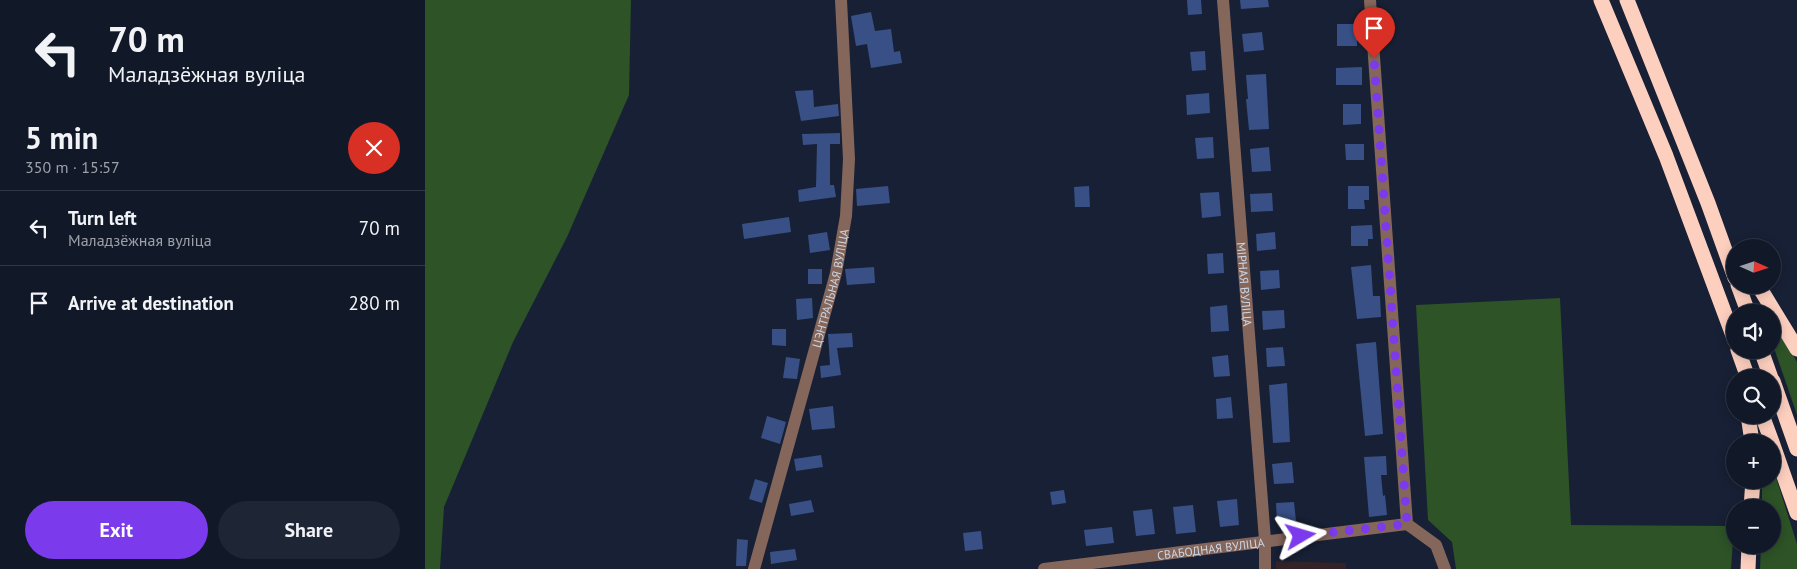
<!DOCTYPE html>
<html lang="en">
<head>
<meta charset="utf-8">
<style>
  :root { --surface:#111828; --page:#1e2534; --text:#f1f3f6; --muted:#9ca0a8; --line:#303745; --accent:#7c3aed }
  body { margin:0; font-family:"PT Sans",sans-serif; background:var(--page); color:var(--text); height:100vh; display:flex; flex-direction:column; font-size:19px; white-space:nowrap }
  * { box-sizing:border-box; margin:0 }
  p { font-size:16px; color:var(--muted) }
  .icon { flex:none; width:28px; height:28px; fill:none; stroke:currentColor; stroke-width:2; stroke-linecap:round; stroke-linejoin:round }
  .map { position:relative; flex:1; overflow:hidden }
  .drawer { display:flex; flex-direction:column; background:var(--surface); width:425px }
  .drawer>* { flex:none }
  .hud { background:#111828; color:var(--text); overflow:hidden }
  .needle { width:32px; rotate:93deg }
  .buttons { position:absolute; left:1301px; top:239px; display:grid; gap:10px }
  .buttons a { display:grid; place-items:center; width:55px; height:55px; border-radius:50%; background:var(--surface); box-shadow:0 2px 12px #0003,0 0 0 1px var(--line); font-size:25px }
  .pin { position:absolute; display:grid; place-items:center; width:42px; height:42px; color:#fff; margin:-51px -21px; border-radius:50% 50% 50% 0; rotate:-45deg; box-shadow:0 0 5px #0007 }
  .pin .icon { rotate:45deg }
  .me { position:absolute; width:55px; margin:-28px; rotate:83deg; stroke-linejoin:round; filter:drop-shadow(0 0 4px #0008) }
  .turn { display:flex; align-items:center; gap:18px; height:105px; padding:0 25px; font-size:22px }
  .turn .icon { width:65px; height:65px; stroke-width:2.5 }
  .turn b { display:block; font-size:35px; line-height:42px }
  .round { display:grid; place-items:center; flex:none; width:52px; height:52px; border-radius:26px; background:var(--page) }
  .headline { display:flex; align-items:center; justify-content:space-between; height:85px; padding:0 25px }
  h1 { font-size:30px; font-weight:600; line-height:38px }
  .cta { display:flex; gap:10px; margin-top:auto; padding:10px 25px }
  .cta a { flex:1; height:58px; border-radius:30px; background:var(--accent); color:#fff; font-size:20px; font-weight:600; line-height:58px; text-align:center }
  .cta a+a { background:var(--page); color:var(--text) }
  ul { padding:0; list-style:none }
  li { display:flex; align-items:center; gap:15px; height:75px; padding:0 25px; border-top:1px solid var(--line) }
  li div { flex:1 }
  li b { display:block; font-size:19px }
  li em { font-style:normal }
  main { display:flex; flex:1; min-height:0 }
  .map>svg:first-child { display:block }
  .education { fill:#342229 }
  .green { fill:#2d5327 }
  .building { fill:#385086 }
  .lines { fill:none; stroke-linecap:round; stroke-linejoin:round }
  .minor { stroke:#84665b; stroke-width:12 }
  .highway { stroke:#fdcfbf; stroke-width:15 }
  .route { stroke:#7c3aed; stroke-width:9; stroke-dasharray:0 16.2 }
  .labels { text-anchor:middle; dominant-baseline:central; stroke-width:4; stroke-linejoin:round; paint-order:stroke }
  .street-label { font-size:12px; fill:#ced6e4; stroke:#060a13 }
</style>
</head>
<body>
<main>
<section class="drawer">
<div class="hud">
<div class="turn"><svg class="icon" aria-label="left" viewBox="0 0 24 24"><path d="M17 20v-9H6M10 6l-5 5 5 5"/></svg><div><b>70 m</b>Маладзёжная вуліца</div></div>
</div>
<div class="headline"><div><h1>5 min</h1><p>350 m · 15:57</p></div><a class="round" style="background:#d93025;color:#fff"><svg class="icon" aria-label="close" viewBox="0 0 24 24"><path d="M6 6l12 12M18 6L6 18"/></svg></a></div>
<ul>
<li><svg class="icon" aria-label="left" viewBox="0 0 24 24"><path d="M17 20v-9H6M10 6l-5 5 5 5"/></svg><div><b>Turn left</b><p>Маладзёжная вуліца</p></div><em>70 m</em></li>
<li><svg class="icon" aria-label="arrive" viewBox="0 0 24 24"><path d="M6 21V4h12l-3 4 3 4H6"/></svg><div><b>Arrive at destination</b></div><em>280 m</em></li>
</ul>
<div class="cta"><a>Exit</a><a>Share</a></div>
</section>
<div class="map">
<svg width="1372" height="569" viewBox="0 0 1372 569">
  <rect width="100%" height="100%" fill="#172035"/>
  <path class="education" d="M851 561 921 563V569H851Z"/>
  <g class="green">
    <path d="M0 0H206L204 95 142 237 88 342 19 507 15 569H0Z"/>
    <path d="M1135 298 1146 525 1309 526 1306 569H1031L1027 542 1003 520 991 305Z"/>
    <path d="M1351 324 1372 362V415L1348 345V326Z"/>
    <path d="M1348 468 1372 544V569H1335L1336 545H1348V508L1337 507V480H1348Z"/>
  </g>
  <g class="building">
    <path d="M762 0H776L777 14 763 15Z"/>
    <path d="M815 0H843L844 7 816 9Z"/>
    <path d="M446 12 450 31 466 29 469 52 475 51 477 63 446 68 442 44 431 46 426 16Z"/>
    <rect x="912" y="24" width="20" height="22"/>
    <path d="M837 32 839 50 819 52 817 34Z"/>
    <path d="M780 51 781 70 767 71 765 52Z"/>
    <path d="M937 67V85H911V68Z"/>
    <path d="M841 74 844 129 824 130 821 99H823L821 75Z"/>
    <path d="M388 90 389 107 413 104 414 116 376 121 370 91Z"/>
    <path d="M784 93 785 113 762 115 761 95Z"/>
    <path d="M918 104H936V124L918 125Z"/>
    <path d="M415 133V144H405V185H409L411 197 374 202 373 190 391 187 392 144 378 145 377 134Z"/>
    <path d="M788 137 789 158 772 159 770 138Z"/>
    <path d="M920 144H939V160H921Z"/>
    <path d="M844 147 846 171 827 172 825 149Z"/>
    <path d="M463 186 465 203 432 206 431 189Z"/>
    <path d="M664 186 665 207H650L649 187Z"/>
    <path d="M923 186H944V200H939L940 209H923Z"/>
    <path d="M794 192 796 216 777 218 775 193Z"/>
    <path d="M847 193 848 211 826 212 825 194Z"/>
    <path d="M364 217 366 232 319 239 317 224Z"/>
    <path d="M947 225 948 239H943V246H926V226Z"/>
    <path d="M402 232 405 250 385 253 383 235Z"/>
    <path d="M850 232 851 249 832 251 831 234Z"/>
    <path d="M798 253 799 273 783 274 782 254Z"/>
    <path d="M946 265 948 296H955L956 317 932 319 926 267Z"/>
    <path d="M449 267 450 283 422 285 420 269Z"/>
    <rect x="383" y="269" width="14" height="15"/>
    <path d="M854 270 855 288 836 290 835 271Z"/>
    <path d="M387 298 388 318 372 320 371 299Z"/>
    <path d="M802 305 804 331 786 332 785 307Z"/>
    <path d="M859 310 860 328 838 330 837 311Z"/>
    <path d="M347 329H361V346L347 345Z"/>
    <path d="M427 333 428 347 412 348 416 375 396 378 395 366 405 365 403 334Z"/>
    <path d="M951 342 958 434 940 436 931 344Z"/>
    <path d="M858 347 860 366 842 367 841 348Z"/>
    <path d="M803 355 805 376 789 377 787 357Z"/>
    <path d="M361 357 375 359 372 379 358 378Z"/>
    <path d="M862 383 865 442 848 443 844 385Z"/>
    <path d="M806 397 808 418 792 419 791 399Z"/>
    <path d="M408 406 410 428 387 430 384 409Z"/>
    <path d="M342 416 361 422 355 444 336 438Z"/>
    <path d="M396 455 398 467 371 471 369 459Z"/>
    <path d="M961 456 962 475H956L958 496 960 495 962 515 944 517 939 457Z"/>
    <path d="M867 462 869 483 849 484 847 464Z"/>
    <path d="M330 479 343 483 337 503 324 499Z"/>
    <path d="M639 490 641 503 627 505 625 492Z"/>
    <path d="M812 499 814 525 795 527 792 501Z"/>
    <path d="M386 500 389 512 366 516 364 504Z"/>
    <path d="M869 502 871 521 852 523 851 503Z"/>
    <path d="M768 505 771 532 751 534 748 507Z"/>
    <path d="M727 509 730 534 711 536 708 511Z"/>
    <path d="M687 527 689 543 661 546 659 530Z"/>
    <path d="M556 531 558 549 540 551 538 533Z"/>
    <path d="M312 539 323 540 321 566H311Z"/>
    <path d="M370 549 372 560 346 564 345 552Z"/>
  </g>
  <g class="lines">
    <g class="minor">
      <path id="s1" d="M798 0 840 540V569"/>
      <path d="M945 0 982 524 1011 545 1020 569"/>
      <path id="s2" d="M329 569 411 273 421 216 424 159 416 0"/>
      <path id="s3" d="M619 569 982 524"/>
    </g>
    <g class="highway">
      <path d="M1176 0 1241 156 1310 341"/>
      <path d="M1202 0 1283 203 1310 278"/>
      <path d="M1313 285 1323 312"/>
      <path d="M1333 285 1372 349"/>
      <path d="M1313 350 1323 378"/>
      <path d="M1336 350 1346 378"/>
      <path d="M1348 381 1372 449"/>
      <path d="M1323 415 1327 442"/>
      <path d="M1337 415 1347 442"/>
      <path d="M1348 445 1372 513"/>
      <path d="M1326 508 1328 480"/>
      <path d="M1323 569 1324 545"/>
    </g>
  </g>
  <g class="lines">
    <path class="route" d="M876 536 982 524 949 58"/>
  </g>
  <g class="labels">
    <g class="street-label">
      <text stroke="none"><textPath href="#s1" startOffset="285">МІРНАЯ ВУЛІЦА</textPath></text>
      <text stroke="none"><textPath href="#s2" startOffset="291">ЦЭНТРАЛЬНАЯ ВУЛІЦА</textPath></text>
      <text stroke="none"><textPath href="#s3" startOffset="168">СВАБОДНАЯ ВУЛІЦА</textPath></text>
    </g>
  </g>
</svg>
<div class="buttons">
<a><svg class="needle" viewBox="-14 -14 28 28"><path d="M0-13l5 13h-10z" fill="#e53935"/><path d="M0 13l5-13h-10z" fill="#9ca0a8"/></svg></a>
<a><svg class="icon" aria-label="sound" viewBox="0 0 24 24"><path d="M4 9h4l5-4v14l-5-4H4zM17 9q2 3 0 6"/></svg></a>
<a><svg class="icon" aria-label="search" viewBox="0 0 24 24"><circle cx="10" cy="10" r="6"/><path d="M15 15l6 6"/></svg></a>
<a>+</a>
<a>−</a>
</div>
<div class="pin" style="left:949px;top:58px;background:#d93025"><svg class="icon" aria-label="arrive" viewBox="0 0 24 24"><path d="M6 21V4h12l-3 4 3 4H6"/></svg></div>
<svg class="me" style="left:876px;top:536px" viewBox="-20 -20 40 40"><path d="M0-17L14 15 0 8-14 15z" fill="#7c3aed" stroke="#fff" stroke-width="4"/></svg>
</div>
</main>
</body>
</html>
